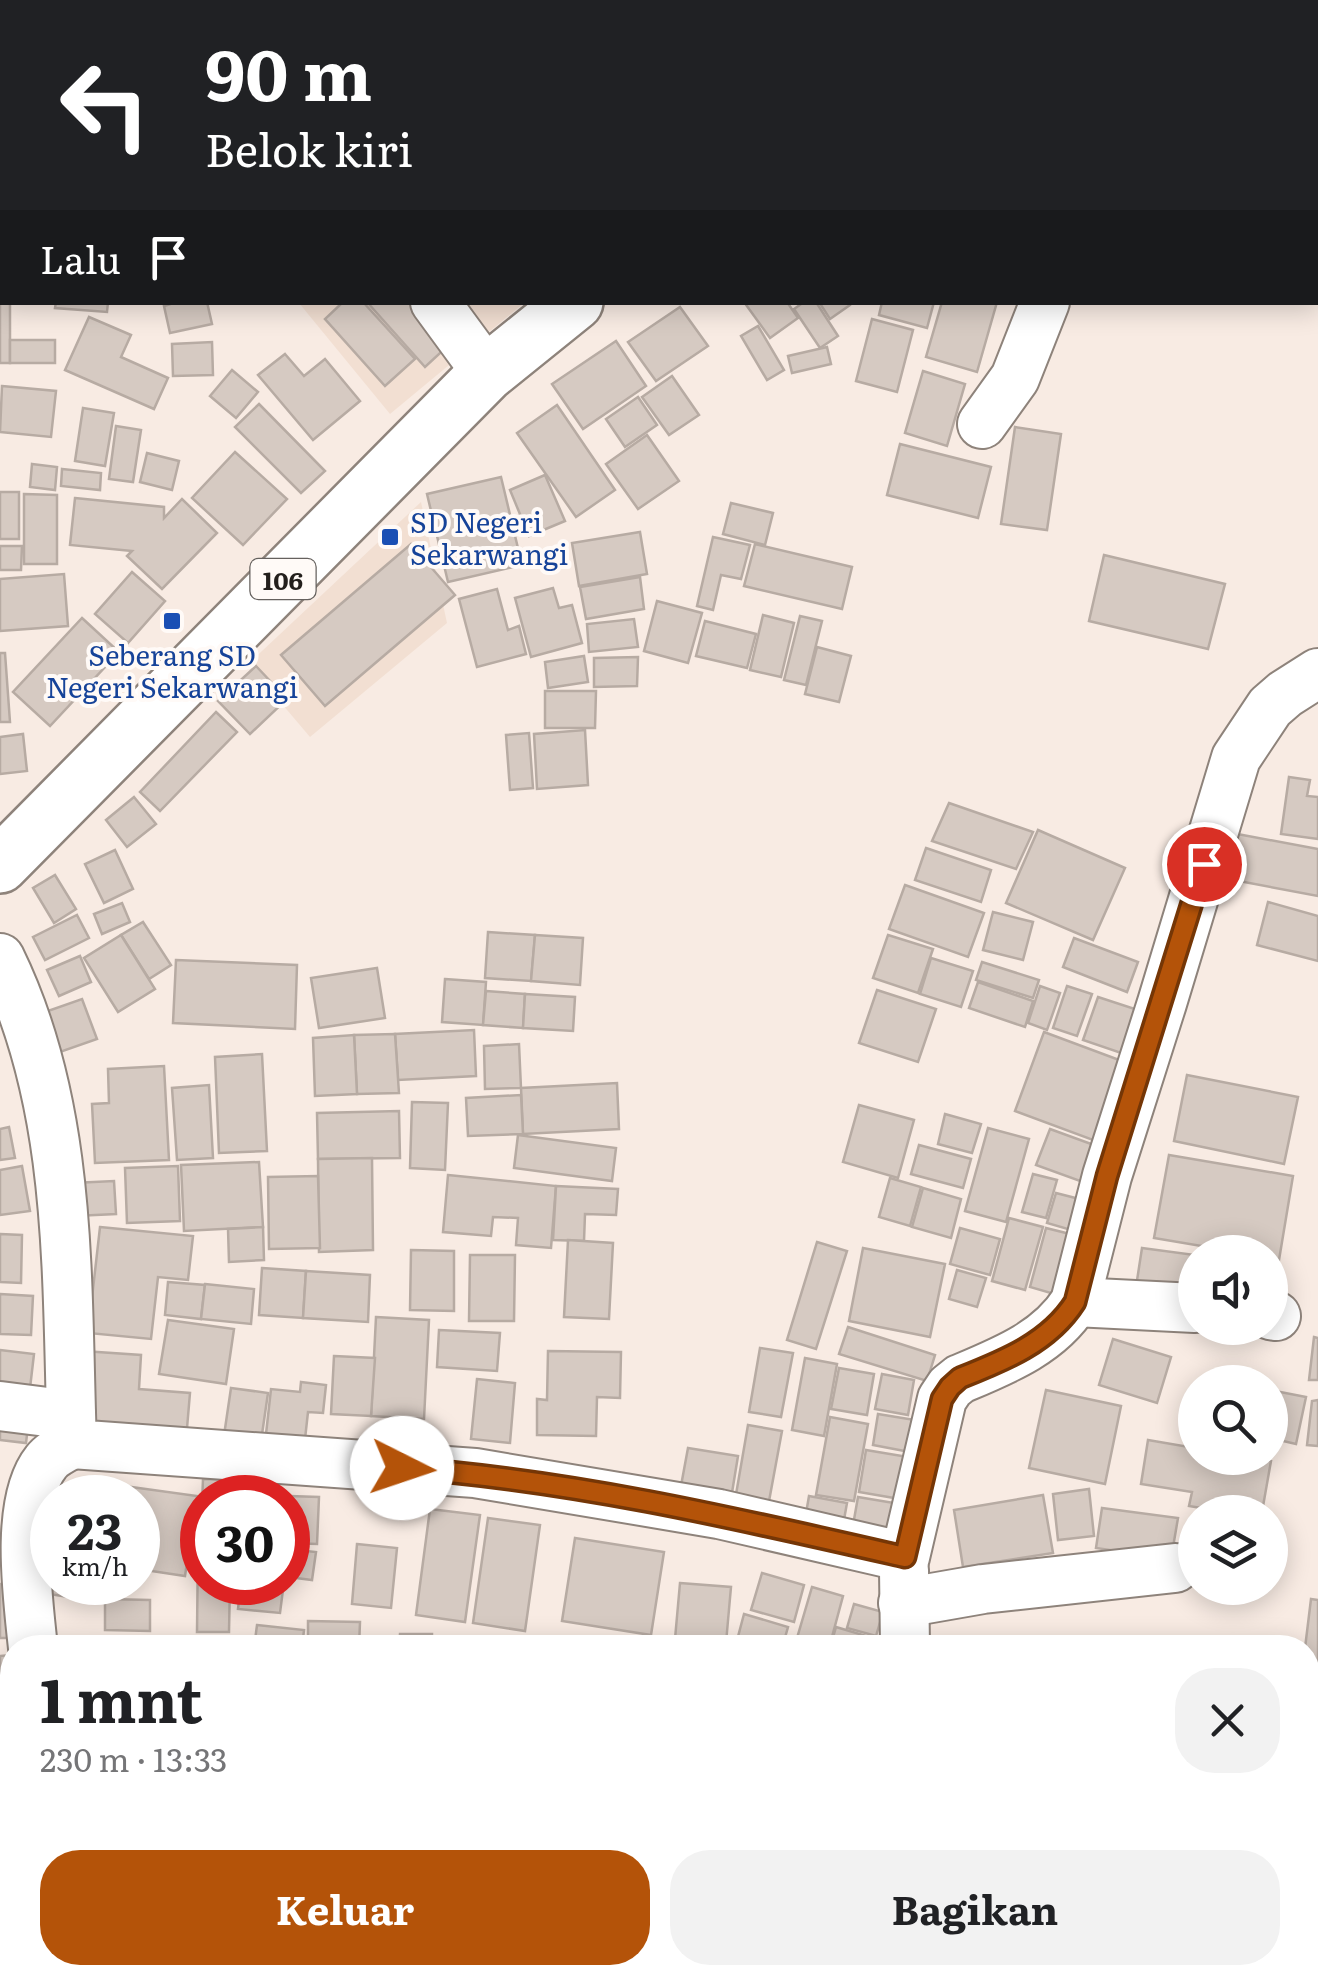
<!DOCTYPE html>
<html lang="id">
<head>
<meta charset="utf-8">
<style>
  :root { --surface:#fff; --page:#f2f2f2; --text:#202124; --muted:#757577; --accent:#b45309 }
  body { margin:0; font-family:Literata,serif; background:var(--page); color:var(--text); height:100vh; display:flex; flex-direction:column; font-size:38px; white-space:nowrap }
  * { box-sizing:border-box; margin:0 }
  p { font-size:32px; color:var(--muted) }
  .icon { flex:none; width:55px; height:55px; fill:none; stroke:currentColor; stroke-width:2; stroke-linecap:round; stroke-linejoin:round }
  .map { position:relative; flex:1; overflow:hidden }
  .side { position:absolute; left:0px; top:1635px; width:1320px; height:350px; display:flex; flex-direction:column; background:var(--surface); border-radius:40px 40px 0 0; box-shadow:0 5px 25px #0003 }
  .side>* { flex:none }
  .top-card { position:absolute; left:0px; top:0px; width:1320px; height:305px; box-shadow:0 5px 25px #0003; background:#202124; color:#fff; overflow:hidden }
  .buttons { position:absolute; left:1178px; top:1235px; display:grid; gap:20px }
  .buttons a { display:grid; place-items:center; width:110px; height:110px; border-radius:50%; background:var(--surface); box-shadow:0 5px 25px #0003; font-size:50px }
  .speed { position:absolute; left:30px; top:1475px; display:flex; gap:20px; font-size:50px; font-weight:700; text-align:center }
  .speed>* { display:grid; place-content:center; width:130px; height:130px; border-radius:50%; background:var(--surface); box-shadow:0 5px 25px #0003; line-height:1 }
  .speed small { font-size:25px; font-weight:400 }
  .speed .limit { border:15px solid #d22; background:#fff; color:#111 }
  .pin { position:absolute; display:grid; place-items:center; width:85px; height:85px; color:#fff; margin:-42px; border:5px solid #fff; border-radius:50%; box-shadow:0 2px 10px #0007 }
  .me { position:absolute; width:110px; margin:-55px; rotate:94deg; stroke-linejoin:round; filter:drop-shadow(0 0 8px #0008) }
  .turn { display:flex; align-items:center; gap:35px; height:210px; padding:0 40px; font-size:45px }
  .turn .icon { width:130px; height:130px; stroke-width:2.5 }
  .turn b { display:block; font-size:70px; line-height:85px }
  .then { display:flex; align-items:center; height:95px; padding:0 40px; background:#0003; gap:20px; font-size:38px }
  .round { display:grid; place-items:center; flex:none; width:105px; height:105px; border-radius:40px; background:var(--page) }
  .summary { display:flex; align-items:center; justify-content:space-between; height:170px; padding:0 40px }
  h1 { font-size:60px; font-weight:700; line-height:75px }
  .primary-button { display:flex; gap:20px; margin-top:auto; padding:20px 40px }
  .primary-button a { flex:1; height:115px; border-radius:40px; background:var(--accent); color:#fff; font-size:40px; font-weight:700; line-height:115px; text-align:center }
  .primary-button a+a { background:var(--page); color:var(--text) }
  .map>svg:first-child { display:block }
  .built { fill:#f2dfd2 }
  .building { fill:#d6cac2; stroke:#b7aba3; stroke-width:2.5 }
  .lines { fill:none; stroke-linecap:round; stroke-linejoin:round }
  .minor-casing { stroke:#8e837b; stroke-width:52 }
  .major-casing { stroke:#8e837b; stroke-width:60 }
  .minor { stroke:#fff; stroke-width:48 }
  .major { stroke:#fff; stroke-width:55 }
  .route-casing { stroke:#753606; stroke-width:25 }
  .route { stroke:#b45309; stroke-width:18 }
  .transit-dot { fill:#1a4fb4; stroke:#fffaf7; stroke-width:4 }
  .labels { text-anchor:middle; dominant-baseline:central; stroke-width:8; stroke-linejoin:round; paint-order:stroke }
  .shield { fill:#fffaf7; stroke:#65615e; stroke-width:2.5 }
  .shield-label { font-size:25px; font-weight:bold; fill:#231f1c }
  .transit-label { font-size:28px; fill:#164399; stroke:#fffaf7; text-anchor:start }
</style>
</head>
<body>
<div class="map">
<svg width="1318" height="1985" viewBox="0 0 1318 1985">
  <rect width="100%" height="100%" fill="#f8ebe3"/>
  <g class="built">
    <path d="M299 303H524L390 414Z"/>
    <path d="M421 502 447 623 310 737 248 664Z"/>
  </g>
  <g class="building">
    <path d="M0 272H2V302H10V363H0Z"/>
    <path d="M56 302H108L107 312 55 308Z"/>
    <path d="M177 302H207L212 324 170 333 164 306Z"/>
    <path d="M343 302H363L415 359 385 386 325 319Z"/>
    <path d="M367 302H414L451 343 425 367Z"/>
    <path d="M744 302H787L798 318 770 338Z"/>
    <path d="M804 302H816L838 336 820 348 794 309Z"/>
    <path d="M819 302H849L850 305 830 319Z"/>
    <path d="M882 302H934L927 328 879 315Z"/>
    <path d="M942 302H997L977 372 926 357Z"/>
    <path d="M680 307 708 346 656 381 628 342Z"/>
    <path d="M89 317 131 335 121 357 168 378 154 409 65 370Z"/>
    <path d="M872 319 913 330 897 392 856 381Z"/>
    <path d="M758 326 784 370 767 380 741 336Z"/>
    <rect x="10" y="340" width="45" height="23"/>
    <path d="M616 341 646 386 583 429 552 384Z"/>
    <path d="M212 342 213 375 173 376 172 344Z"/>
    <path d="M827 347 831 364 792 373 788 356Z"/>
    <path d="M285 354 304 376 325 359 360 401 313 440 258 375Z"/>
    <path d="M232 370 258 392 236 418 210 396Z"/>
    <path d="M923 371 965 384 947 446 905 433Z"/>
    <path d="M672 376 699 415 669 435 642 397Z"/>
    <path d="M2 386 56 391 51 437 0 432Z"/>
    <path d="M638 397 657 425 625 447 606 419Z"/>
    <path d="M259 404 325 471 301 493 235 427Z"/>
    <path d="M557 405 615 490 576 517 517 433Z"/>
    <path d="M83 408 114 413 105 466 75 461Z"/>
    <path d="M116 426 141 430 133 482 109 479Z"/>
    <path d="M1015 427 1061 434 1047 530 1001 524Z"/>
    <path d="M647 435 679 481 638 509 606 464Z"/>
    <path d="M900 444 991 467 978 518 887 495Z"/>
    <path d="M235 452 287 499 243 545 192 498Z"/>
    <path d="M147 453 179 461 172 490 140 482Z"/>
    <path d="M32 464 57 467 55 490 30 487Z"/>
    <path d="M62 469 101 473 100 490 61 486Z"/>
    <path d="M545 475 565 521 529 536 510 490Z"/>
    <path d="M501 477 522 565 448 582 427 494Z"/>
    <rect x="0" y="492" width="19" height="47"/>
    <path d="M24 494 57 495V564H24Z"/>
    <path d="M75 498 164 507V518L182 499 217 533 162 589 127 556 132 551 70 545Z"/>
    <path d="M731 503 773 513 765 545 723 534Z"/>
    <path d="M640 532 647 574 579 586 572 543Z"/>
    <path d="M713 537 750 545 741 579 721 575 713 610 697 606Z"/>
    <path d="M411 544 455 595 325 706 281 655Z"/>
    <path d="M755 544 852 567 842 609 744 586Z"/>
    <path d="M0 546H22L21 570H0Z"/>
    <path d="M1104 555 1225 584 1208 649 1089 621Z"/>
    <path d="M132 572 165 601 128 643 95 614Z"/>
    <path d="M64 574 68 626 0 631V579Z"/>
    <path d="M640 577 644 609 586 619 580 587Z"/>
    <path d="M553 588 559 608 572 605 582 643 531 657 515 598Z"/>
    <path d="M497 589 508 630 519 626 526 654 477 667 459 599Z"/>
    <path d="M657 601 702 613 688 663 644 651Z"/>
    <path d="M763 615 794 623 781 677 750 670Z"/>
    <path d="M800 616 822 621 806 685 784 680Z"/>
    <path d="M82 618 119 652 50 726 13 692Z"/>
    <path d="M634 619 638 647 589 652 587 624Z"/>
    <path d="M705 621 756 634 747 668 696 656Z"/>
    <path d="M817 647 851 656 839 702 805 694Z"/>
    <path d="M0 653H5L10 722H0Z"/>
    <path d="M584 656 588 682 548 688 545 662Z"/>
    <path d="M638 657 637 686 594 687V658Z"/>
    <path d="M256 666 287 699 250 734 218 701Z"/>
    <path d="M545 691H596L595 728H545Z"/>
    <path d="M216 712 237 732 160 811 140 792Z"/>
    <path d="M585 730 588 785 537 789 534 734Z"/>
    <path d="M529 733 533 788 510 790 506 735Z"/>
    <path d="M23 734 27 771 0 774V737Z"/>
    <path d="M1289 777 1310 780 1307 796 1318 797V839L1281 834Z"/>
    <path d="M134 797 156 824 127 847 106 820Z"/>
    <path d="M949 803 1033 832 1016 869 932 841Z"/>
    <path d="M1038 830 1125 868 1093 940 1006 903Z"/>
    <path d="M1232 833 1318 849V896L1223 878Z"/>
    <path d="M926 848 991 870 981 902 915 880Z"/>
    <path d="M115 850 133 889 104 903 85 864Z"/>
    <path d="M55 875 76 909 54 923 33 888Z"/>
    <path d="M905 885 984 913 968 957 889 929Z"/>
    <path d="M1268 902 1318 916V961L1257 945Z"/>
    <path d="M122 903 130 922 102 934 94 914Z"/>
    <path d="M993 912 1033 922 1023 960 983 950Z"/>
    <path d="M77 915 89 938 45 960 33 937Z"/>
    <path d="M143 922 171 965 149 979 121 935Z"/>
    <path d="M488 932 535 935 531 981 485 978Z"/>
    <path d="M121 935 155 989 118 1012 84 958Z"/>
    <path d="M535 935 583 938 580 985 531 981Z"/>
    <path d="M888 935 933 949 918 993 873 978Z"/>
    <path d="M1074 938 1138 962 1127 992 1063 967Z"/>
    <path d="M80 956 91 982 59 996 47 970Z"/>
    <path d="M931 958 973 971 961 1007 920 994Z"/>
    <path d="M176 960 297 965 295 1029 173 1023Z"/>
    <path d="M982 962 1039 980 1033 998 976 980Z"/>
    <path d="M377 968 385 1018 319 1028 311 978Z"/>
    <path d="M445 979 486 982 483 1025 442 1022Z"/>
    <path d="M978 982 1033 1001 1025 1027 969 1008Z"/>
    <path d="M1040 986 1060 993 1047 1030 1028 1023Z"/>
    <path d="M1067 986 1092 994 1077 1036 1053 1028Z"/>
    <path d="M877 990 936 1009 918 1062 859 1043Z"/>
    <path d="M486 991 525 994 523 1028 483 1025Z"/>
    <path d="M525 994 575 997 573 1031 523 1028Z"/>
    <path d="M1098 997 1138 1010 1124 1054 1083 1040Z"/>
    <path d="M82 999 97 1039 60 1052 45 1012Z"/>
    <path d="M474 1030 476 1076 398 1080 395 1034Z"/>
    <path d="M1044 1032 1130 1064 1101 1143 1015 1111Z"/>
    <path d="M395 1034 399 1093 357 1094 354 1035Z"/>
    <path d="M354 1035 357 1094 315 1096 313 1038Z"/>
    <path d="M519 1044 521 1088 485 1089 484 1046Z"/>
    <path d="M262 1054 267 1151 219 1153 215 1057Z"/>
    <path d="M164 1066 169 1160 95 1163 92 1104 109 1103 108 1069Z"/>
    <path d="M1187 1075 1298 1097 1284 1164 1174 1141Z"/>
    <path d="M617 1083 619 1129 523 1134 521 1088Z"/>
    <path d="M209 1085 213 1158 177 1160 172 1088Z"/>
    <path d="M521 1095 523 1134 468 1136 466 1098Z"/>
    <path d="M412 1102 448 1103 445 1170 410 1168Z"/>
    <path d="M859 1105 914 1120 898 1178 843 1162Z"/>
    <path d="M399 1111 400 1158 318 1159 317 1113Z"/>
    <path d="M945 1114 981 1124 972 1153 938 1144Z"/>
    <path d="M9 1127 15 1158 0 1160V1129Z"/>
    <path d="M988 1128 1029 1139 1006 1222 965 1211Z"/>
    <path d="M1050 1129 1105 1149 1091 1185 1036 1165Z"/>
    <path d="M518 1135 616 1148 612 1181 514 1168Z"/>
    <path d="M919 1145 971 1159 963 1188 911 1174Z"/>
    <path d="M1169 1155 1293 1176 1279 1260 1270 1258V1252H1237L1154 1238Z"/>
    <path d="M372 1158 373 1250 319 1252 318 1159Z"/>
    <path d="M259 1162 263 1227 184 1231 181 1165Z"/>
    <path d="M22 1166 30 1211 0 1215V1170Z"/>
    <path d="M178 1166 180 1221 127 1223 125 1168Z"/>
    <path d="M1033 1174 1057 1180 1046 1218 1022 1212Z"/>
    <path d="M448 1175 556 1186 551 1248 516 1245 518 1218 493 1217 491 1236 443 1232Z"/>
    <path d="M318 1176 320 1248 269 1249 268 1177Z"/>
    <path d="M890 1178 921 1187 910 1226 879 1217Z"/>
    <path d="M114 1181 116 1214 75 1216 73 1183Z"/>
    <path d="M556 1186 618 1189 616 1215 585 1214 584 1241 553 1240Z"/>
    <path d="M923 1188 961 1199 951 1238 912 1227Z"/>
    <path d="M1056 1193 1087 1201 1078 1232 1047 1223Z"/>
    <path d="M1009 1218 1043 1227 1025 1290 992 1281Z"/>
    <path d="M100 1227 193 1236 188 1280 158 1277 151 1339 88 1333Z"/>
    <path d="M263 1227 264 1260 229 1262 228 1229Z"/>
    <path d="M960 1228 1000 1239 990 1275 950 1264Z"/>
    <path d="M1046 1228 1078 1236 1061 1296 1030 1287Z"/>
    <path d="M0 1234 22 1235 21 1283 0 1282Z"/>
    <path d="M568 1240 613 1243 609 1319 564 1317Z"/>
    <path d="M817 1242 847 1251 816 1349 787 1340Z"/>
    <path d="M863 1248 945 1264 930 1337 849 1321Z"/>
    <path d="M1142 1248 1195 1255V1296L1136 1287Z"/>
    <path d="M411 1250 454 1251V1311L410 1310Z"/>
    <path d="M470 1255H515L514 1321H469Z"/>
    <path d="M262 1268 306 1271 303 1318 259 1315Z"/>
    <path d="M957 1270 986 1278 977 1307 949 1299Z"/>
    <path d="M306 1271 370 1275 368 1322 303 1318Z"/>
    <path d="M168 1282 205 1285 201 1319 165 1315Z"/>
    <path d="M205 1284 254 1289 251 1324 201 1319Z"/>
    <path d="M0 1294 33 1296 31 1335 0 1334Z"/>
    <path d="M376 1317 429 1320 424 1419 371 1416Z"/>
    <path d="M168 1320 234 1329 226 1384 159 1374Z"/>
    <path d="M848 1327 935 1355 927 1381 839 1354Z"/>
    <path d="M439 1330 500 1333 497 1371 437 1367Z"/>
    <path d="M1314 1337 1318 1338V1380H1309Z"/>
    <path d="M1113 1339 1171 1357 1157 1403 1099 1385Z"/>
    <path d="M760 1348 793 1353 781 1417 749 1412Z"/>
    <path d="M0 1350 34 1354 29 1397 0 1394Z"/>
    <path d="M83 1351 141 1355 139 1389 190 1393 186 1440 76 1432Z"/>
    <path d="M548 1351 621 1352 620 1398 597 1397 596 1436 537 1435V1399L547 1400Z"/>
    <path d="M334 1356 375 1358 371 1416 331 1414Z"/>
    <path d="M805 1358 837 1364 824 1436 792 1430Z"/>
    <path d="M839 1368 874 1374 867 1415 831 1409Z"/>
    <path d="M882 1374 914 1380 908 1415 875 1409Z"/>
    <path d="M477 1379 515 1383 510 1443 471 1439Z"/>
    <path d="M301 1382 326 1385 323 1413 308 1412 305 1439 266 1434 271 1389 300 1392Z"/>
    <path d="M231 1388 268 1393 259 1455 222 1449Z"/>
    <path d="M1046 1390 1121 1406 1105 1484 1029 1468Z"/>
    <path d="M1270 1390 1306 1397 1296 1444 1270 1438Z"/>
    <path d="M1318 1400V1446L1307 1445 1312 1401Z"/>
    <path d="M878 1414 921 1421 915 1453 873 1445Z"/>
    <path d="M0 1415 29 1418 26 1443 0 1440Z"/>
    <path d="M830 1417 868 1424 854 1501 816 1495Z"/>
    <path d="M748 1425 782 1431 767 1512 734 1506Z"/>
    <path d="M1148 1440 1195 1448V1458H1253L1271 1461 1262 1512H1225L1189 1506 1192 1492 1141 1484Z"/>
    <path d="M688 1448 738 1456 729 1511 678 1502Z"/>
    <path d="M866 1450 908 1457 900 1499 859 1492Z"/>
    <path d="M203 1479 248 1480V1498H202V1530H201Z"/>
    <path d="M117 1485 197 1496 185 1576 138 1569V1498H115Z"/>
    <path d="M1089 1489 1094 1536 1058 1540 1053 1494Z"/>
    <path d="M1043 1495 1053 1553 963 1567 954 1510Z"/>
    <path d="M289 1496 319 1497 317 1544 288 1543Z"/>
    <path d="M809 1496 847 1503 842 1531 804 1525Z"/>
    <path d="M858 1497 900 1504 894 1538 852 1531Z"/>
    <path d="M1102 1508 1178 1518 1171 1559 1096 1548Z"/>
    <path d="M430 1509 480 1515 465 1622 416 1615Z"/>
    <path d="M488 1518 540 1525 525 1631 473 1623Z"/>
    <path d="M575 1538 664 1552 651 1635 562 1621Z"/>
    <path d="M198 1544H202V1582H230L229 1632H197Z"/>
    <path d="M357 1544 397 1548 391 1608 352 1604Z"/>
    <path d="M288 1549 316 1552 312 1580 288 1577Z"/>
    <path d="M48 1551 52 1552V1582H91L89 1600 42 1593Z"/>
    <path d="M762 1573 804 1585 794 1622 751 1610Z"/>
    <path d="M241 1582H284L280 1613 238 1609Z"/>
    <path d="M680 1583 731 1587 726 1643 675 1639Z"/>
    <path d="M0 1584H13L11 1638H0Z"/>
    <path d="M812 1587 843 1596 829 1648H804L795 1645Z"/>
    <path d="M105 1599 150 1600V1631L105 1630Z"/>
    <path d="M1311 1599 1318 1600V1671L1308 1670V1648H1305Z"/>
    <path d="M854 1604 883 1612 876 1636 847 1628Z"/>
    <path d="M744 1614 788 1627 782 1648H735Z"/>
    <path d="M308 1621 360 1622 359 1648H308Z"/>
    <path d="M257 1625 304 1630 302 1648H254Z"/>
    <path d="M836 1627 890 1643 889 1648H830Z"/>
    <path d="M400 1634H432V1648H399Z"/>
    <path d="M54 1638 141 1641V1648H54Z"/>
    <path d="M11 1655 12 1684H0V1656Z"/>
    <path d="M1308 1687 1318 1688V1722L1308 1721Z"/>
    <rect x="0" y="1824" width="12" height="78"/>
    <path d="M1318 1868V1918H1308V1869Z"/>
    <path d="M0 1902H12V1957L0 1956Z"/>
    <path d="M62 1972H117L116 1985H62Z"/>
    <path d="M124 1972H157L155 1985H123Z"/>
    <path d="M170 1972H244L243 1985H224L170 1977Z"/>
    <path d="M275 1972H352V1985H274Z"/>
    <path d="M373 1972H466L463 1985H371Z"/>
    <path d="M492 1972H532L529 1985H490Z"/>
    <path d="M655 1972H693L690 1985H652Z"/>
    <path d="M728 1972H870L869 1985H754L726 1981Z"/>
    <path d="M1030 1972H1085L1083 1985H1029Z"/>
    <path d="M1089 1972H1136L1135 1985H1088Z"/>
  </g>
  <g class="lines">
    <defs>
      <g id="minor">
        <path d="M529 0 534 2"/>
        <path d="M776 0 779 2"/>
        <path d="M1058 0 1060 2"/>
        <path d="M440 2 441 0"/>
        <path d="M435 302 487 373"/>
        <path d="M982 424 1015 378 1045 302"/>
        <path d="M0 958C74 1109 66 1280 72 1444L475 1473 719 1514 905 1557 942 1399 950 1387 960 1379C1003 1361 1049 1343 1075 1302L1107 1176 1162 1003 1236 758 1270 707 1285 694 1318 673"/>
        <path d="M1075 1302 1195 1308"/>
        <path d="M1270 1315 1276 1316"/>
        <path d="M0 1406 71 1415"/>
        <path d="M904 1570 905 1648"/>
        <path d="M903 1603 983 1589 1175 1568"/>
        <path d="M33 1648C28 1599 14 1502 46 1462 52 1454 63 1449 72 1444"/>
        <path d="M42 1985 43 1972"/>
        <path d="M889 1985 890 1972"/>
      </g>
      <g id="major">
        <path d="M954 2 958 0"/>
        <path d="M0 865 487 373 575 302"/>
      </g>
    </defs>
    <use href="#minor" class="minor-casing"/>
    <use href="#major" class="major-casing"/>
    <use href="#minor" class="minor"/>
    <use href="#major" class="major"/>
  </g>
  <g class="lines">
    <defs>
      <path id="route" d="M402 1468C572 1480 739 1519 905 1557L942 1399 950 1387 960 1378C1003 1361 1049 1343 1075 1302L1107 1176 1204 864"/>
    </defs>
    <use href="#route" class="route-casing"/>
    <use href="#route" class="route"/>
  </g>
  <g class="transit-dot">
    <rect x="380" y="527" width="20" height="20" rx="5"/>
    <rect x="162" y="611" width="20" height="20" rx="5"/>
  </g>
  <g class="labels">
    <rect class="shield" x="250.5" y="559" width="65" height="40" rx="8"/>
    <g class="shield-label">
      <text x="283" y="579">106</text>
    </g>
    <g class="transit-label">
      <text x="410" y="521">SD Negeri<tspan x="410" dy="32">Sekarwangi</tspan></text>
      <text x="172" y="654" text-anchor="middle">Seberang SD<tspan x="172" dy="32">Negeri Sekarwangi</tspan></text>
    </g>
  </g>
</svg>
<div class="buttons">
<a><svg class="icon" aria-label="sound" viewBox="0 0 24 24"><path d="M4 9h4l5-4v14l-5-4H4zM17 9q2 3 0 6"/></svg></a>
<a><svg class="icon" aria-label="search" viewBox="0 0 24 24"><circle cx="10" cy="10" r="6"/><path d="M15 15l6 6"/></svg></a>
<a><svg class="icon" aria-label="layers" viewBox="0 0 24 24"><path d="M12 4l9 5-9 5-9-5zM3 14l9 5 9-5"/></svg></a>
</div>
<div class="speed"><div>23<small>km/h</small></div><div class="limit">30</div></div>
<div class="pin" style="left:1204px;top:864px;background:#d93025"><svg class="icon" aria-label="arrive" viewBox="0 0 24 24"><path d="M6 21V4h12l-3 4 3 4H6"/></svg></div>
<svg class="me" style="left:402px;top:1468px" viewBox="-20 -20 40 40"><circle r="19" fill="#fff"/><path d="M0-13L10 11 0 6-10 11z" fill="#b45309"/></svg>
<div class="top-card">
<div class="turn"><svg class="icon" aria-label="left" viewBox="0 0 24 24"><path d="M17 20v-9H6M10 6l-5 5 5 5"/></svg><div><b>90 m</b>Belok kiri</div></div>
<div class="then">Lalu<svg class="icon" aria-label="arrive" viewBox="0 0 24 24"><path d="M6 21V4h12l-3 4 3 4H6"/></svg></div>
</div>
<section class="side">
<div class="summary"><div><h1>1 mnt</h1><p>230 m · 13:33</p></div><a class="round"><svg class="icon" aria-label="close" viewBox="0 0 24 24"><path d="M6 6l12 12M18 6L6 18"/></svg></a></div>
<div class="primary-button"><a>Keluar</a><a>Bagikan</a></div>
</section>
</div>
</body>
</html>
